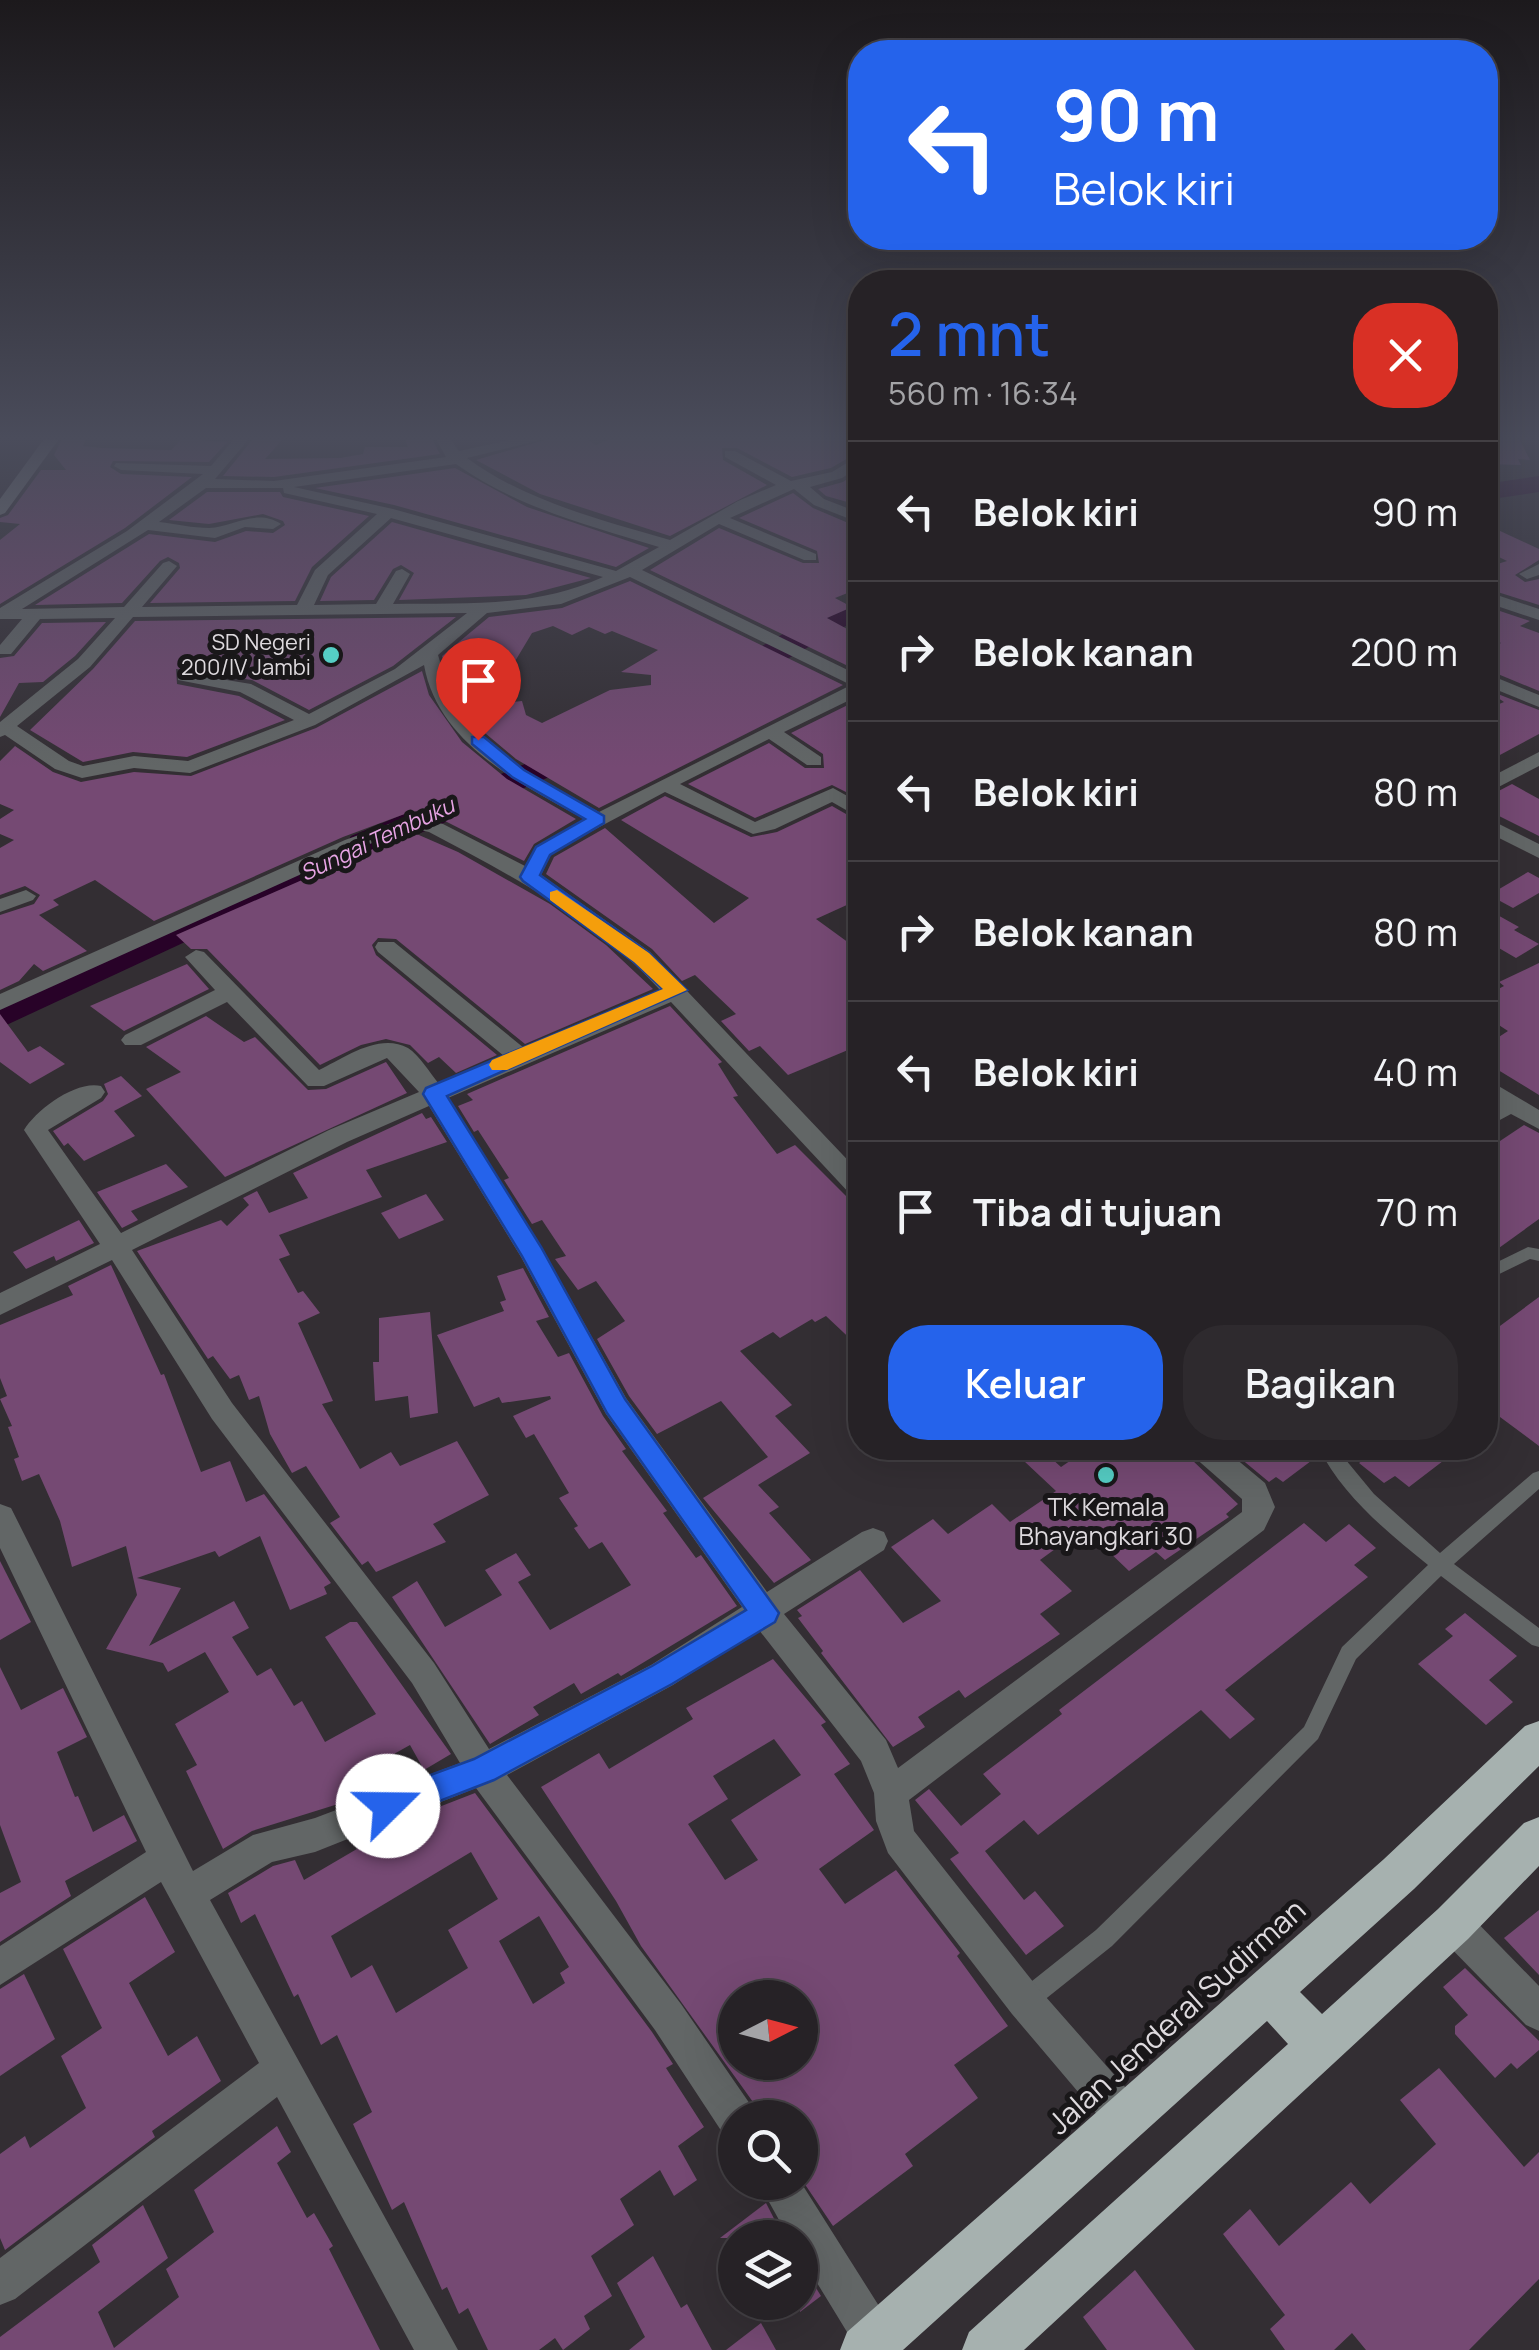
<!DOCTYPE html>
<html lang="id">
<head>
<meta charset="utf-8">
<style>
  :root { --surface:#262226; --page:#2e2a2e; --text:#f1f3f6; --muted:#a4a4a7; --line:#423f43; --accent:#2563eb }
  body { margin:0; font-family:Manrope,sans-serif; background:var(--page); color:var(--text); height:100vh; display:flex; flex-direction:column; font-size:38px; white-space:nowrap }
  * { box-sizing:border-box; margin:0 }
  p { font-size:32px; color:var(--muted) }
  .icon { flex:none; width:55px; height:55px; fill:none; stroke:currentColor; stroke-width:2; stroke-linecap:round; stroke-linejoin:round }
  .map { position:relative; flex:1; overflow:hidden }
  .drawer { position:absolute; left:848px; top:270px; width:650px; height:1190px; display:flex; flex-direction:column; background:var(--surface); border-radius:40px; box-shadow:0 10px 40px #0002,0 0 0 2px var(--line) }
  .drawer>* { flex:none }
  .banner { position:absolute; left:848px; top:40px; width:650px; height:210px; border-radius:40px; box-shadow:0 10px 40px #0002,0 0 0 2px var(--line); background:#2563eb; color:#fff; overflow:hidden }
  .needle { width:65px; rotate:84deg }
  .buttons { position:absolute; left:718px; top:1980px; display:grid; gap:20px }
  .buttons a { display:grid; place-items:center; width:100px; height:100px; border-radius:50%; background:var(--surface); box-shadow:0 10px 40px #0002,0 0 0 2px var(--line); font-size:50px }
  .pin { position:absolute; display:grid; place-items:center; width:85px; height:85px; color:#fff; margin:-102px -42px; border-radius:50% 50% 50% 0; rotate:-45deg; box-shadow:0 0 10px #0007 }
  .pin .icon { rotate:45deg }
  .me { position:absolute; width:110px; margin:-55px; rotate:68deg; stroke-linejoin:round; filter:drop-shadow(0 0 8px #0008) }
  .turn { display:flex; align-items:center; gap:35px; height:210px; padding:0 40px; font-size:45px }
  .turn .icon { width:130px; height:130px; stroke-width:2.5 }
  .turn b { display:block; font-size:70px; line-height:85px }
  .round { display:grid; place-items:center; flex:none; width:105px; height:105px; border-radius:40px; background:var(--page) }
  .headline { display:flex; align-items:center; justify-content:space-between; height:170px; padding:0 40px }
  h1 { font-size:60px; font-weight:600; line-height:75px; color:var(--accent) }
  .action { display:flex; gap:20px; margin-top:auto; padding:20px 40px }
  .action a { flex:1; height:115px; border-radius:40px; background:var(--accent); color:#fff; font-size:40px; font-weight:600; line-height:115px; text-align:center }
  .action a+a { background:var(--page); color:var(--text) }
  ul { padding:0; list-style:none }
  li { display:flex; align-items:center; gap:30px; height:140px; padding:0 40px; border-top:2px solid var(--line) }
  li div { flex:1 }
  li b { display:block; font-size:38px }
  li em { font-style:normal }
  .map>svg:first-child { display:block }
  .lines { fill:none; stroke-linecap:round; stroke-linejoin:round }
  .river { fill:#280228; fill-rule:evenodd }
  .building { fill:#754973; fill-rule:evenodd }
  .lane { fill:#626666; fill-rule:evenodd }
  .street { fill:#626666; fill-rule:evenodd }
  .secondary { fill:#7e8484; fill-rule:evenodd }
  .highway { fill:#a6b1af; fill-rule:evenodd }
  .route { fill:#2563eb; stroke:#184099; stroke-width:2.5 }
  .slow { fill:#f59e0b }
  .poi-dot { fill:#55cec5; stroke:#191719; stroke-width:4 }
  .labels { text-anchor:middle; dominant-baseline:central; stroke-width:10; stroke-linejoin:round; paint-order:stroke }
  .far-poi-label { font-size:22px; fill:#dedade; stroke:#191719; text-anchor:end }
  .far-water-label { font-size:22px; font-style:italic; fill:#e7a4e4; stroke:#191719 }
  .poi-label { font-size:25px; fill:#dedade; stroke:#191719 }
  .near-street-label { font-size:30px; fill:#dedade; stroke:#191719 }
</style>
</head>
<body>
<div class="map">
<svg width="1539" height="2350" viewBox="0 0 1539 2350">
  <rect width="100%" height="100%" fill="#332e33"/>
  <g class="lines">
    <g class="river">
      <path d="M1539 476V492L1485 500V484Z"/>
      <path d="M860 598V618L734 689H712L707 682 712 675 814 616Z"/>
      <path d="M590 737 602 740 607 747 602 754 377 852 364 855 351 852 346 844 351 836Z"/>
      <path d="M288 869 301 872 307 880 301 888 0 1028V999Z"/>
    </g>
  </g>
  <g class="building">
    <path d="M62 439H86L83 446 102 448 171 450 182 439 227 442 209 462 113 461 110 467 121 474 192 477 125 528 0 604V540L20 524 0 522V518L8 515 41 470H66L54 455Z"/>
    <path d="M253 439H283L265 459 340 458 363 454 365 447H408L405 439H432L440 454 274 477 223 476Z"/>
    <path d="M548 439H586L596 445 610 439H860L853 446 860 447V451L831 468 792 477 737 448H722L723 460 767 485 670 536 540 494 476 460Z"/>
    <path d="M1485 439 1520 440 1530 460 1518 459 1521 465 1485 464Z"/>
    <path d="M455 468 527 507 649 548 616 567 394 505 315 488Z"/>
    <path d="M860 470V496L848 501 858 505 826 496 818 489 843 482Z"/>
    <path d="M207 492H280L283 497 369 516 312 567 295 601 150 603 180 568 179 563 168 557 160 561 122 603 35 605 149 534 215 542 246 531 273 533 285 525 283 521 263 514 209 524 169 520Z"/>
    <path d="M793 493 813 508 860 528V588L835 598 852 607 827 618 860 636V660L848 666 650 570 719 528 803 563H819L817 551 739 518Z"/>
    <path d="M392 522 591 578 526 595 399 600 414 573 401 565 393 569 374 600 320 601 331 577Z"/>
    <path d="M1485 524 1539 549V560L1515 575 1525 582 1539 579V605L1485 588V568L1507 561 1485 550Z"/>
    <path d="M630 581 843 685 599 808 516 759 479 728 452 690 442 656 489 617 562 608ZM553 626 572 635 589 627 605 634 612 631 658 650 621 672 651 675V685L610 690 542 723 526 715 522 701 484 705 506 662 514 663 532 633Z"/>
    <path d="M1485 606 1530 621 1520 626 1539 633V691L1493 672 1498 670 1485 664V652L1501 643 1485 635Z"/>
    <path d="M456 617 393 666 309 710 252 680 176 669 177 684 239 696 285 720 187 757 133 752 83 762 30 730 93 669 135 621Z"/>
    <path d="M106 622 75 656 43 682 19 683 0 717V658L14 656 42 623Z"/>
    <path d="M422 671 429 695 462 742 507 779 576 819 534 844 524 861 445 821 410 812 343 837 154 921 95 880 53 900 59 905 39 915 87 951 43 971 34 964 19 981 0 990V915L34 904 40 895 25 886 0 895V848L14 840 0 834V819L14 810 0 804V761L15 746 53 772 81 782 134 772 191 776 316 728Z"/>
    <path d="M1485 689 1539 710V734L1485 763V710L1504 702Z"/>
    <path d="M860 699V799L832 785 755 818 688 784 769 743 805 768H824L823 754 791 733Z"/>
    <path d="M1512 784 1539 799V836L1485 809V798Z"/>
    <path d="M665 796 751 837 777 832 832 806 860 822V899L816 919 860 951V1045L788 1075 760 1046 749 1051 721 1021 736 1014 695 975 682 981 652 949 546 874 554 857 605 828 714 923 749 898 621 820Z"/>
    <path d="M412 832 458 852 550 904 606 945 653 989 525 1044 396 939 378 938 372 945 376 955 497 1055 456 1073 439 1057 428 1063 410 1045 386 1039 361 1045 320 1065 207 949H191L176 935Z"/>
    <path d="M1528 872 1539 878V893L1513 908 1489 895Z"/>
    <path d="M1494 913 1519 927 1514 930 1539 944 1516 958 1485 940V919Z"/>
    <path d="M1539 963V1095L1485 1062V1046L1508 1031 1485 1016V996L1504 986 1499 982Z"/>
    <path d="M187 964 209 989 124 1031 90 1006Z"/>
    <path d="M670 1006 722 1062 718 1064 738 1096 733 1097 777 1154 795 1145 848 1198 860 1201V1348L826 1316 815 1322 812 1319 780 1338 773 1332 740 1351 792 1405 775 1416 810 1453 758 1485 779 1507 769 1513 811 1560 774 1583 703 1498 768 1457 721 1401 657 1434 629 1396 597 1339 625 1321 596 1281 578 1290 555 1259 566 1256 542 1220 532 1224 504 1180 509 1178 478 1130 474 1132 458 1106 473 1100 467 1094Z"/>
    <path d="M0 1014 28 1052 40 1046 65 1064 30 1084 0 1062Z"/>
    <path d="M206 1016 244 1042 255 1037 308 1090 326 1089 386 1062 407 1093 225 1177 146 1089 181 1072 146 1047Z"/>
    <path d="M121 1076 142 1096 114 1111 135 1136 84 1161 68 1143 64 1146 53 1131 103 1101 108 1094 104 1084Z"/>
    <path d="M422 1113 426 1119 431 1117 447 1142 366 1170 382 1197 279 1235 290 1255 279 1259 298 1293 303 1291 320 1313 298 1323 333 1401 322 1404 360 1469 391 1452 400 1466 457 1441 489 1495 433 1524 446 1542 376 1572 368 1561 362 1565 330 1523 340 1517 306 1466 292 1473 270 1434 259 1396 249 1400 239 1375 230 1379 213 1356 208 1359 137 1251 221 1220 227 1226 249 1205 243 1198 257 1191 269 1213 308 1198 293 1173Z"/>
    <path d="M1524 1125 1539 1133V1219L1485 1258V1151Z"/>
    <path d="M166 1164 188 1187 131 1211 138 1220 122 1228 97 1192Z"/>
    <path d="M426 1194 444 1220 399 1239 381 1213Z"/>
    <path d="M79 1220 94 1243 56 1261 54 1256 26 1269 13 1252Z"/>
    <path d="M111 1265 161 1375 164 1374 201 1472 230 1461 246 1502 264 1494 331 1583 324 1587 327 1594 290 1610 260 1536 219 1557 215 1551 137 1578 181 1588 149 1646 234 1601 249 1628 232 1637 257 1676 271 1668 294 1706 302 1701 325 1742 376 1714 325 1637 350 1622H357L451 1754 424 1770 410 1745 342 1783 351 1800 252 1831 223 1849 186 1771 197 1765 175 1724 229 1692 205 1652 168 1672 163 1663 106 1649 137 1595 126 1546 72 1567 60 1521 39 1474 22 1481 14 1459 19 1457 8 1427 12 1426 0 1399 7 1396 0 1378V1325L73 1295 68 1286Z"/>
    <path d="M523 1268 549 1317 536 1321 558 1357 569 1353 603 1416 626 1449 622 1451 667 1511 663 1513 696 1558 701 1555 737 1606 621 1676 618 1673 581 1694 574 1683 533 1707 539 1715 490 1744 392 1597 417 1581 445 1627 502 1595 485 1570 516 1553 531 1575 518 1582 550 1630 631 1585 602 1542 589 1549 574 1528 578 1526 559 1498 569 1493 534 1434 526 1438 513 1416 551 1399 550 1396 502 1403 499 1397 474 1407 437 1335 504 1311 500 1302 506 1300 497 1276Z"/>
    <path d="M1539 1297V1446L1500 1417 1485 1428V1337Z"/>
    <path d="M430 1312 438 1413 410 1418 408 1396 375 1401 373 1362H379V1318Z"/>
    <path d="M1010 1448H1040L1061 1467 1089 1448H1185L1191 1459 1238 1504 1226 1514 1229 1517 1165 1560 1156 1552 1129 1571 1084 1528 1040 1560 1072 1591 1040 1614 1060 1634 965 1698 959 1690 918 1717 925 1727 893 1747 821 1653 823 1651 798 1618 802 1616 797 1610 860 1570 903 1623 941 1601 891 1547 933 1519 948 1534 992 1504 1010 1522 1056 1491Z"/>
    <path d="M1228 1448H1302L1315 1458 1283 1482 1276 1477 1269 1482Z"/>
    <path d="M1380 1448H1460L1409 1487 1395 1476 1384 1483 1359 1463Z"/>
    <path d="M1304 1523 1326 1542 1349 1524 1376 1548 1354 1565 1368 1577 1225 1690 1255 1719 1230 1739 1201 1710 1038 1835 1024 1820 985 1851 1024 1900 1035 1891 1064 1926 1026 1955 950 1859 959 1853 915 1800 929 1789 961 1826 1001 1794 983 1774 1062 1714 1059 1710Z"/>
    <path d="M0 1561 31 1622 0 1640Z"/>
    <path d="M1465 1613 1517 1656 1489 1680 1513 1702 1486 1725 1418 1664 1453 1636 1445 1629Z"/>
    <path d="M773 1659 826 1722 821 1725 850 1764 834 1774 874 1830 819 1869 845 1904 896 1870 960 1953 957 1956 1008 2026 954 2065 978 2098 905 2154 913 2166 833 2226 800 2177V2118H758L753 2102 641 1946 616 1901 541 1787 599 1753 609 1769 693 1719 686 1708ZM774 1739 801 1775 731 1820 758 1860 725 1880 688 1824 728 1799 713 1776ZM735 1998H800V2062H735Z"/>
    <path d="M0 1667 21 1710 63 1688 87 1737 57 1752 75 1797 78 1796 93 1832 124 1815 137 1841 65 1881 71 1896 0 1942V1893L21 1882 0 1825Z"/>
    <path d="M475 1793 652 2032 673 2064 666 2068 704 2127 678 2146 697 2180 674 2196 660 2170 620 2199 634 2225 591 2256 612 2296 584 2316 590 2329 563 2350 555 2338 539 2350H488L468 2308 459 2314 447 2287 442 2290 404 2202 392 2210 353 2124 372 2112 337 2035 321 2045 298 1994 294 1997 255 1914 241 1923 228 1893 273 1866 295 1860 304 1880 408 1819ZM471 1852 498 1899 448 1930 468 1968 396 2013 372 1965 351 1978 331 1936ZM539 1916 569 1967 560 1973 565 1983 533 2004 499 1941Z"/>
    <path d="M145 1897 175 1952 129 1983 168 2056 197 2036 221 2081 152 2131 155 2137 5 2250 0 2238V2154L25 2136 30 2148 86 2108 61 2056 102 2028 63 1949Z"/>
    <path d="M1539 1910V1975L1504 1938Z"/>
    <path d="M1465 1968 1539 2041V2050L1517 2069 1511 2063 1495 2078 1455 2034V2026L1468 2015 1443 1987Z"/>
    <path d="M24 1974 55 2039 0 2076V1989Z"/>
    <path d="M1439 2068 1524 2167 1539 2152V2279L1469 2350H1366L1352 2333 1334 2350H1285L1270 2329 1285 2315 1223 2234 1250 2209 1279 2246 1351 2182 1370 2204 1436 2144 1400 2100Z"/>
    <path d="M277 2126 291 2152 277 2163 307 2218 314 2213 333 2246 329 2249 380 2350H0V2337L100 2262 92 2245 143 2205 168 2258 98 2312 114 2348 179 2297 166 2269 214 2232 194 2190Z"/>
    <path d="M766 2203 784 2238H720Z"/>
    <path d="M653 2256 681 2308 687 2304 712 2350H629L645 2337 617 2283Z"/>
    <path d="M800 2262 821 2296 800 2312Z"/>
    <path d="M1135 2270 1195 2350H1107L1083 2317Z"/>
    <path d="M761 2323 776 2350H726Z"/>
  </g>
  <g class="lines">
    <g class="lane">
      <path d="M1528 1247 1539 1249V1261L1530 1259 1485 1281V1268Z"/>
      <path d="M1319 1448H1336L1374 1494 1440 1553 1533 1473 1539 1471V1489L1454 1564 1539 1628V1647L1532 1645 1441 1576 1356 1659 1318 1739 1112 1946 1033 2009 1025 2012 1017 2009 1014 2001 1017 1993 1096 1930 1304 1727 1342 1647 1428 1565C1388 1533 1341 1494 1319 1448Z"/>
    </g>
    <g class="street">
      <path d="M234 439H249L215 479 274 481 446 457 436 439H450L459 451 515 439H544L467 458C525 501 601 520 670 540L738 501 776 485 725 457V451H735L791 481 832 472 860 455V466L842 478 810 487 824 499 860 513V523L814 505 794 489 730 518 816 554V560H804L719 524 642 570 860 676V695L784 732 821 757V765H807L769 739 680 784 755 822 833 788 860 803V818L832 802 775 829 753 834 665 792 560 848 551 854 541 875 650 952 860 1173V1198L851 1195 671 1002 448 1098 541 1246 626 1398 767 1592 862 1532 873 1528 884 1532 888 1541 884 1550 784 1614 886 1740 898 1768 1242 1512V1499L1193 1456 1189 1448H1223L1265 1483 1275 1507 1264 1530 909 1800 914 1831 1038 1988 1140 2104 1145 2118 1140 2132 1126 2137 1112 2132 1012 2014 888 1853 876 1821 874 1793 861 1761 759 1630 673 1685 507 1775 681 2004 750 2104 755 2118H735V2137L722 2132 655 2030 476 1788 315 1852 272 1862 210 1900 458 2350H414L277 2097 15 2299 0 2305V2258L259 2063 161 1882 0 1985V1946L146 1852 0 1548V1504L11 1508 193 1871 253 1835 315 1818 460 1763 412 1683 212 1419 112 1260 0 1315V1293L100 1244 24 1130C36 1110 76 1080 101 1086L105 1092 101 1098 48 1130 121 1233 329 1130 419 1092 387 1058 324 1086H308L227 1002 141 1045H125L121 1040 125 1035 215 990 185 957 196 950 204 952 319 1070C344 1058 379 1032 408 1048 419 1055 430 1073 439 1084L504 1056 378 952 375 947 378 942H394L524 1048 660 990C597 921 511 875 429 832L412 828 359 848 0 1010V994L345 840 411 816 443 824 525 866 536 847 584 819C521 784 438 744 424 665L315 725 190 773 134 768 82 778 55 769 5 735 0 737V722L78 659 115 618 40 619 11 654H0V645L22 619H0V608L127 531 203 474 121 470 114 466 116 463 211 466ZM456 464C516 507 590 526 659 547L616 571 393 509 294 487ZM206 488H283L284 493 377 514 315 570 297 605 142 607 177 566 169 561 163 563 124 607 22 609 148 530 215 538 245 527 273 529 281 524C256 508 234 527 209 528 193 528 176 524 159 522ZM391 518 603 577C536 608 465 603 393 604L410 574 402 569 396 571 376 604 314 605 328 575ZM630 577 851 685 599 812C545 782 477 750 449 692 443 680 442 667 438 655L487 613 561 604ZM467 613 395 669 309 714 251 684 178 672V680L240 692 294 720 188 761 134 756 83 766 69 761 17 726 90 667 133 617ZM429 1106 521 1257 606 1414 742 1607 651 1665 489 1749 434 1663 232 1403 132 1250 347 1142Z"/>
      <path d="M1539 564V575L1527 579 1519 574Z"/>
      <path d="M1485 591 1539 609V620L1485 602Z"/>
      <path d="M1485 673 1539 695V707L1485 685Z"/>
      <path d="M1539 752V766L1485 794V780Z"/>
      <path d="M1485 817 1539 844V858L1485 831Z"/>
      <path d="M26 890 36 896 33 900 0 912V899Z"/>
      <path d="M1485 1078 1539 1110V1129L1511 1114 1485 1128V1109L1494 1103 1485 1097Z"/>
      <path d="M1453 1906 1466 1911 1539 1986V2031L1526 2025 1440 1937 1435 1924 1440 1911Z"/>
      <path d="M800 2181 891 2325 897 2340 893 2350H858L800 2255V2238H789L758 2182Z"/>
    </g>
    <path class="secondary" d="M44 439H59L5 513 0 515V499Z"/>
    <path class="highway" d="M1539 1721V1766L1414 1889 1300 1992 1322 2014 1438 1909 1524 1823 1539 1817V1866L1468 1939 1024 2350H962L969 2332 1288 2044 1267 2021 903 2350H840L847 2332 1384 1859 1525 1726Z"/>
  </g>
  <linearGradient id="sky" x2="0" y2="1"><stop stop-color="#1c191c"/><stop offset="0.57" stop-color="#4a4c5b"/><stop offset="1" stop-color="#4a4c5b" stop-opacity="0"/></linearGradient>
  <rect width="1539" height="768" fill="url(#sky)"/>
  <path class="route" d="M472 737H484L524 770 604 816V823L550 855 540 875 649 953 687 990 447 1096 541 1247 625 1399 779 1613 775 1622 672 1684 494 1780 388 1821 376 1816 372 1806 376 1795 474 1759 652 1666 746 1610 607 1413 522 1256 423 1094 426 1088 663 989 634 962 523 881 520 877 536 847 585 819 512 777 472 744Z"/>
  <path class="slow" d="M557 890 649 953 687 990 507 1070H492L489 1065 492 1060 663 989 634 962 550 900V892Z"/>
  <g class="poi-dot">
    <circle cx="331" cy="655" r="10"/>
    <circle cx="1106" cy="1475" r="10"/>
  </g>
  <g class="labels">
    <g class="far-poi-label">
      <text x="311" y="642">SD Negeri<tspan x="311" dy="25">200/IV Jambi</tspan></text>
    </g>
    <g class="far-water-label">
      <text transform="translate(377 839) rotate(-25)">Sungai Tembuku</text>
    </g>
    <g class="poi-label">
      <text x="1106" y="1506">TK Kemala<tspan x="1106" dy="29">Bhayangkari 30</tspan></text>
    </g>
    <g class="near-street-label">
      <text transform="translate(1176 2016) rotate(-42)">Jalan Jenderal Sudirman</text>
    </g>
  </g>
</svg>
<div class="buttons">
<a><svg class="needle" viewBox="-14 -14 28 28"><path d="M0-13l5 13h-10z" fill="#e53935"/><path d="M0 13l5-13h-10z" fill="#a4a4a7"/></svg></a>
<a><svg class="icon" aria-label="search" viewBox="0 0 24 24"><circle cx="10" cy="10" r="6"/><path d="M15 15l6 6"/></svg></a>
<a><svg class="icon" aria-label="layers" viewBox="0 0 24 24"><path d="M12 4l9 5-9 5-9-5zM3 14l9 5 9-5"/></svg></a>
</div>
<div class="pin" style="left:478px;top:740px;background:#d93025"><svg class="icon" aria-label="arrive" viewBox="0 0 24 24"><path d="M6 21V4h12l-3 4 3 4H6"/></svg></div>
<svg class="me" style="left:388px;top:1806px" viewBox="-20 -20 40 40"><circle r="19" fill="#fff"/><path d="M0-13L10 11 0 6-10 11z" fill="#2563eb"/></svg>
<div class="banner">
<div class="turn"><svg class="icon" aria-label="left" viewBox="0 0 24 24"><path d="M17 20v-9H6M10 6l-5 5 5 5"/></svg><div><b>90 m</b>Belok kiri</div></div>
</div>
<section class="drawer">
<div class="headline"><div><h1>2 mnt</h1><p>560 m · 16:34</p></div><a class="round" style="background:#d93025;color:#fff"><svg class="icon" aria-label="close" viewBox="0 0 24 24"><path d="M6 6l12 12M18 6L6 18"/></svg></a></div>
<ul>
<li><svg class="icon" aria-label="left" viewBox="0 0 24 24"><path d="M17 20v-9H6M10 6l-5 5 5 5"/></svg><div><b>Belok kiri</b></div><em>90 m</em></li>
<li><svg class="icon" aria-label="right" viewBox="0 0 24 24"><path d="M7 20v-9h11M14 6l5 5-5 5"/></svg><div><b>Belok kanan</b></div><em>200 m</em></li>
<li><svg class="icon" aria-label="left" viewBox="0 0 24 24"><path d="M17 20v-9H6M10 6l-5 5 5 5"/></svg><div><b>Belok kiri</b></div><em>80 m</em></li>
<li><svg class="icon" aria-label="right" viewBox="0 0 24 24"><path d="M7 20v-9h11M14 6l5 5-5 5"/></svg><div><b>Belok kanan</b></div><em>80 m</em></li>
<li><svg class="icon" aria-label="left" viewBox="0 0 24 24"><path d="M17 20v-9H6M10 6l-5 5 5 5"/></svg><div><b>Belok kiri</b></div><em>40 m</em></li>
<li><svg class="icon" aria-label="arrive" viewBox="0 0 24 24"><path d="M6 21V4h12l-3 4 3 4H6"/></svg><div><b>Tiba di tujuan</b></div><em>70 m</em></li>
</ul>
<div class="action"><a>Keluar</a><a>Bagikan</a></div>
</section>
</div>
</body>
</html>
